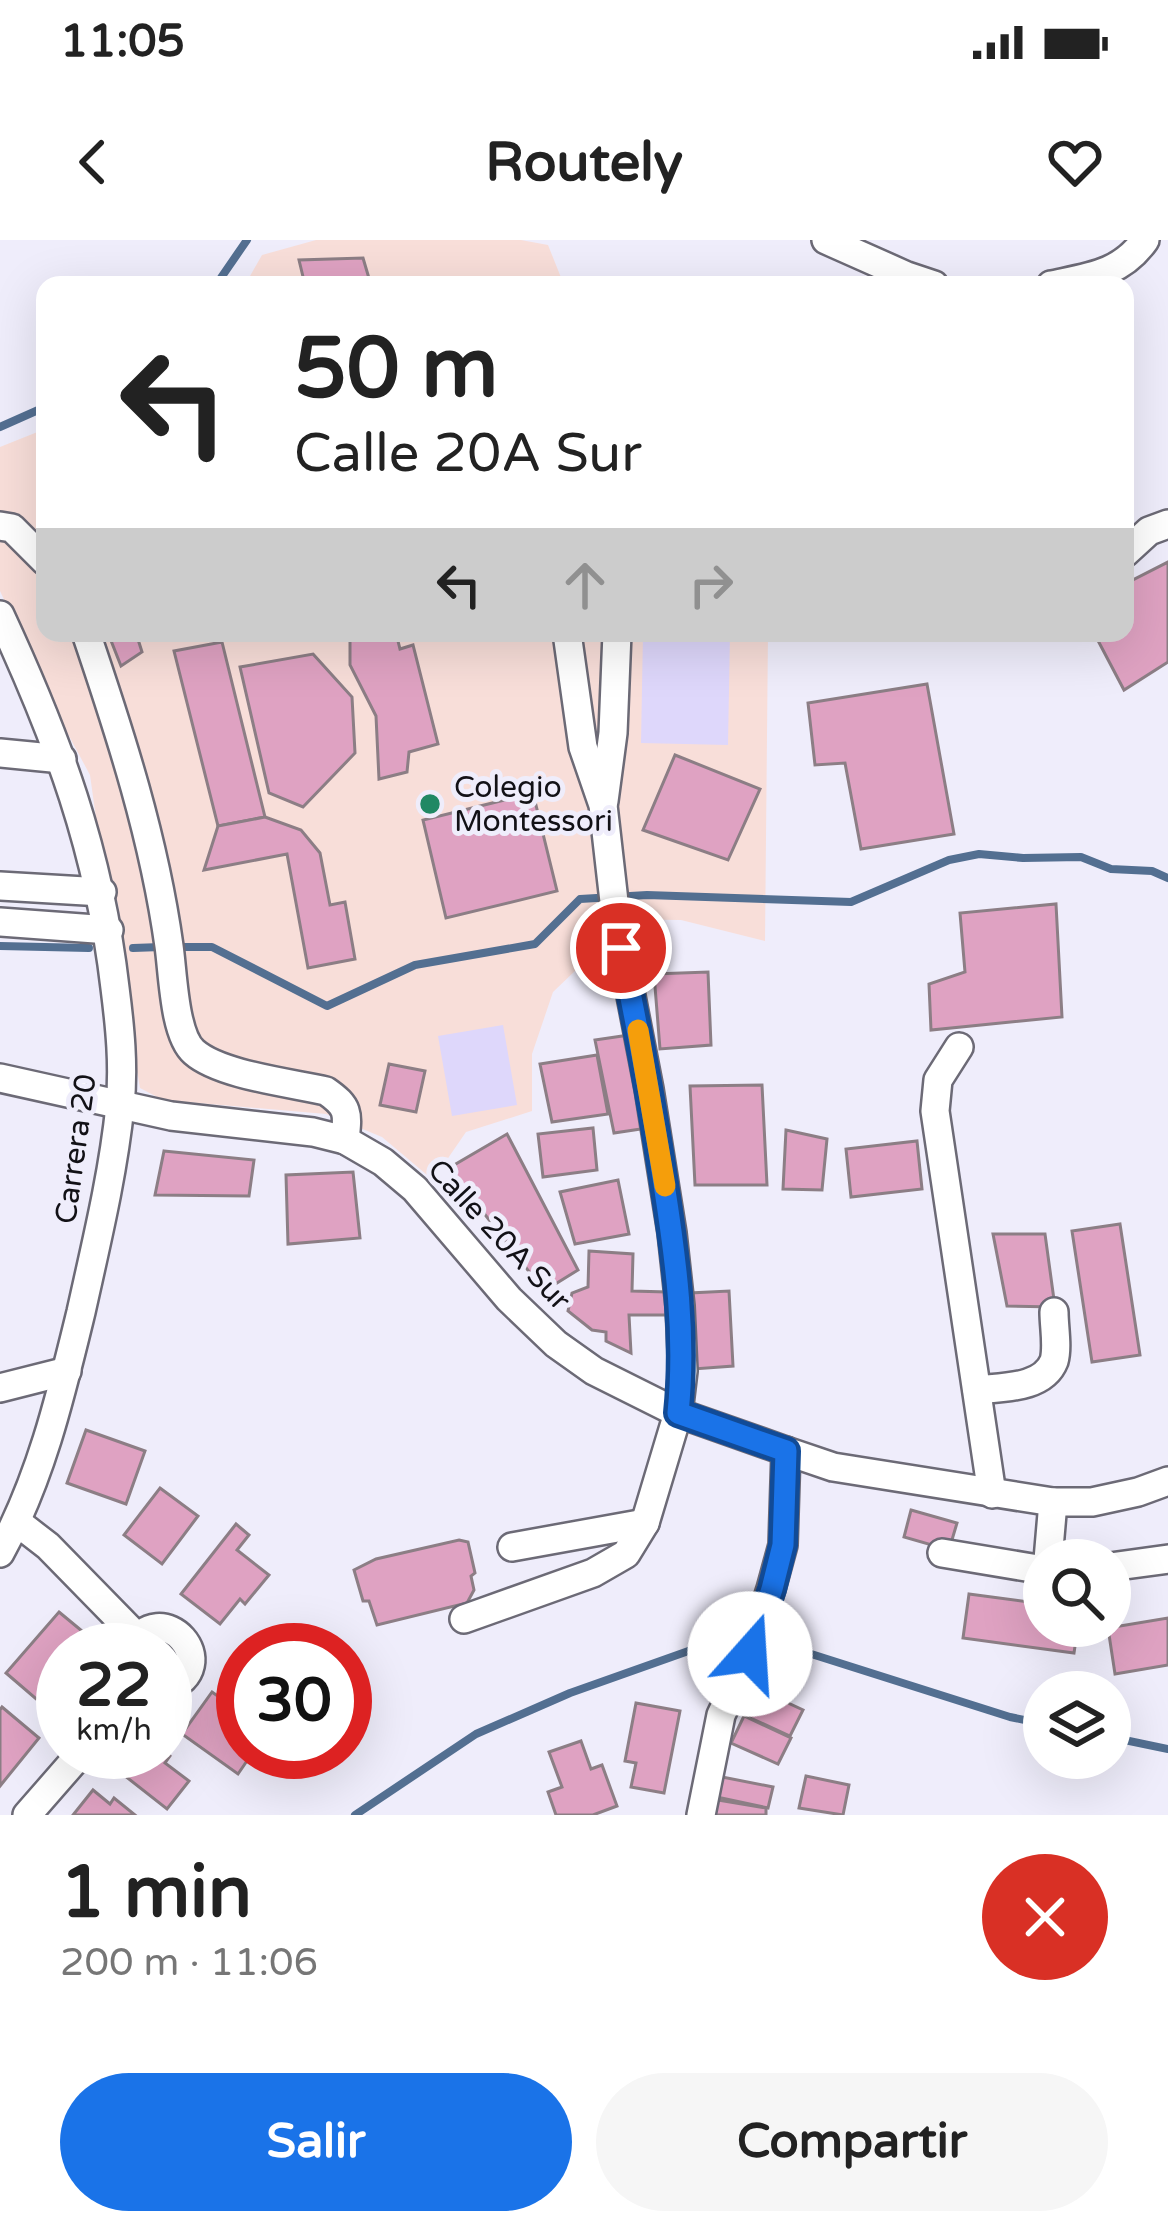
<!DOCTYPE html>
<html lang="es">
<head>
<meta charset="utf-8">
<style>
  :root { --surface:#fff; --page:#f6f6f6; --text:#222; --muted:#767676; --accent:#1a73e8 }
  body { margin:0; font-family:"Varela Round",sans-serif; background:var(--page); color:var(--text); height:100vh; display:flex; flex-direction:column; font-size:45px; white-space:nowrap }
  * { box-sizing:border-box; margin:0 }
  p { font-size:39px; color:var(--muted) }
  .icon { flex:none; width:66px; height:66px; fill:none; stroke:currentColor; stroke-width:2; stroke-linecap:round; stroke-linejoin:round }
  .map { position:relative; height:1575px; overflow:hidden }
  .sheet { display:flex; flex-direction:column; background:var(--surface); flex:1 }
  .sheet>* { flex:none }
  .guide { position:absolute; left:36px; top:36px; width:1098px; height:366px; border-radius:24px; box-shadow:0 12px 48px #0002; background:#fff; color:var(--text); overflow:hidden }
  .controls { position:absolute; left:1023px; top:1299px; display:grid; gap:24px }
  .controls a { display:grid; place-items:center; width:108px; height:108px; border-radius:50%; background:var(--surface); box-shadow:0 12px 48px #0002; font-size:60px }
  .speed { position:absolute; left:36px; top:1383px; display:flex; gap:24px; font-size:60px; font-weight:700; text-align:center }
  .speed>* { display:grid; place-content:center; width:156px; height:156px; border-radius:50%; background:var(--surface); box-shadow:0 12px 48px #0002; line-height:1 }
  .speed small { font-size:30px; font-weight:400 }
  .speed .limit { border:18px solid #d22; background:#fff; color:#111 }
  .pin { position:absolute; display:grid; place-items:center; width:102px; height:102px; color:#fff; margin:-51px; border:6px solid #fff; border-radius:50%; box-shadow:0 3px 12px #0007 }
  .me { position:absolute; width:132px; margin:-66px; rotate:19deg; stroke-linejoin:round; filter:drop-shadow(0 0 9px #0008) }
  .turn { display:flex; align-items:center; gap:42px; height:252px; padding:0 60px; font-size:54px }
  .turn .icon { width:156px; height:156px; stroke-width:2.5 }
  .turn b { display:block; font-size:84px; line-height:102px }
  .lanes { display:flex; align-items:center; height:114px; padding:0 60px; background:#0003; justify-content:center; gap:60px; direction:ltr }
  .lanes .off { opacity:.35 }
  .round { display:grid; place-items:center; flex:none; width:126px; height:126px; border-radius:63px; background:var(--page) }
  .overview { display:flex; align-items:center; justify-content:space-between; height:204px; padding:0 60px }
  h1 { font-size:72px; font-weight:800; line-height:90px }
  .primary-button { display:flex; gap:24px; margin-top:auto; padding:24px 60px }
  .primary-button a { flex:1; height:138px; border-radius:72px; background:var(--accent); color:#fff; font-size:48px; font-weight:800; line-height:138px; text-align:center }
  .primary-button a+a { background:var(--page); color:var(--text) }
  .status { display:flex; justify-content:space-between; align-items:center; height:84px; padding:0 60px; background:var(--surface); direction:ltr }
  .status svg { height:33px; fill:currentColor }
  header { display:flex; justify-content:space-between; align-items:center; height:156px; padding:0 60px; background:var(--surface); font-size:54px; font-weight:800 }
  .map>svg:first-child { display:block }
  .education { fill:#f8ded9 }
  .green { fill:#ded7fb }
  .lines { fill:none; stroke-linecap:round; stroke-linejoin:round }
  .stream { stroke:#536f91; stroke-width:8 }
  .building { fill:#dfa2c2; stroke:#8c7e85; stroke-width:3 }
  .minor-casing { stroke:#6c6a76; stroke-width:32 }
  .minor { stroke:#fff; stroke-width:27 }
  .route-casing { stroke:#114b97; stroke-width:30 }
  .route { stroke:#1a73e8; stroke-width:21 }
  .slow { stroke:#f59e0b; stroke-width:21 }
  .poi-dot { fill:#208864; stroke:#efedfb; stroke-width:4.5 }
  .labels { text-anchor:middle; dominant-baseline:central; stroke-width:10; stroke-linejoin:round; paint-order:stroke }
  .poi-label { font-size:30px; fill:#121116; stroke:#efedfb; text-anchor:start }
  .street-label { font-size:30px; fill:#121116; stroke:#efedfb }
</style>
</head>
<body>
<div class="status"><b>11:05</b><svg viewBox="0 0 49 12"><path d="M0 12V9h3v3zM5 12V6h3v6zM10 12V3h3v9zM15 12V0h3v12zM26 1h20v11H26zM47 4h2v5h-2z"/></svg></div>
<header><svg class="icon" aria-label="back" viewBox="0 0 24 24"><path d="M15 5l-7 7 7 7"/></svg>Routely<svg class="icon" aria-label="heart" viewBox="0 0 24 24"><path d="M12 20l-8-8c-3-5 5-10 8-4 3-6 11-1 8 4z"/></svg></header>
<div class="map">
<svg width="1168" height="1575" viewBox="0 0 1168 1575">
  <rect width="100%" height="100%" fill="#efedfb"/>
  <g class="education">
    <path d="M316 0H521L548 5 564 45H245L262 15Z"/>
    <path d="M45 189V393H768L765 701 681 680 597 679 599 708 553 752 532 814V871L466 892 433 940 382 897 326 874 163 860 140 848 135 819 127 719 118 664 98 592 90 535 61 481 0 351V207Z"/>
  </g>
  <g class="green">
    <path d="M643 393H730L728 505 641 503Z"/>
    <path d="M503 785 517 865 452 876 438 796Z"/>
  </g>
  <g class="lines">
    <g class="stream">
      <path d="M216 45 247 0"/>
      <path d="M0 187 45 167"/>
      <path d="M0 706 89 708"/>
      <path d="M176 707H212L327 766 415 725 535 704 580 659 647 655 851 662 949 620 979 614 1023 618 1081 617 1111 629 1152 631 1168 638"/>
      <path d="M133 708 161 707"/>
      <path d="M1110 1497 1168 1509"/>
      <path d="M355 1575 476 1494 570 1453 742 1392 1010 1477 1044 1484"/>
    </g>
  </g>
  <g class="building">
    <path d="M363 18 371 45H305L299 20Z"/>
    <path d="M1168 322V422L1124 450 1094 393H1125V344Z"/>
    <path d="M108 393H136L142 412 121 426Z"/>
    <path d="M396 393 400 409 413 405 438 504 409 512 407 532 379 539 376 476 350 425V397L365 393Z"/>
    <path d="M222 402 265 577 218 586 174 411Z"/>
    <path d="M313 414 352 457 355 513 303 567 269 553 240 427Z"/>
    <path d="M927 444 954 594 861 609 845 523 815 525 808 463Z"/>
    <path d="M675 515 760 549 728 620 643 590Z"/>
    <path d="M533 553 557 651 446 678 423 580Z"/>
    <path d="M265 577 301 590 320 613 330 665 345 662 355 719 308 728 287 614 204 630 218 586Z"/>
    <path d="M1056 664 1062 777 931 790 929 744 965 732 960 673Z"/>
    <path d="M708 732 711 805 660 809 654 734Z"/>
    <path d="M636 794 654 887 614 893 595 800Z"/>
    <path d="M597 815 608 874 552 882 540 824Z"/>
    <path d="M389 824 425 831 416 872 380 865Z"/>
    <path d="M762 845 767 945H695L690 846Z"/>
    <path d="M593 888 597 930 543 937 538 894Z"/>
    <path d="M786 890 827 899 822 950 783 949Z"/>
    <path d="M507 894 578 1030 544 1051 449 928Z"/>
    <path d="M917 901 922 949 851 957 846 909Z"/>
    <path d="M164 911 254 920 249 956 155 955Z"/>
    <path d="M353 932 360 998 288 1004 286 935Z"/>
    <path d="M618 940 629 994 575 1004 560 952Z"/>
    <path d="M1120 984 1140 1115 1092 1122 1072 991Z"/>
    <path d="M993 994H1045L1055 1067 1007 1066Z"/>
    <path d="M589 1011 633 1014 632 1051 667 1052 668 1075H629L631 1113 606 1101V1092L592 1090 568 1071 572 1053 588 1047Z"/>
    <path d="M729 1051 733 1126 694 1129 690 1053Z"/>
    <path d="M86 1190 145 1211 126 1264 67 1243Z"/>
    <path d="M160 1248 198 1276 162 1324 124 1295Z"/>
    <path d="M911 1270 957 1283 949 1310 904 1297Z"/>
    <path d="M236 1284 249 1295 237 1310 269 1335 245 1364 240 1359 220 1384 181 1354Z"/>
    <path d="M459 1300 468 1302 475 1333 471 1336 474 1350 467 1363 377 1385 369 1361H363L354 1330 376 1319Z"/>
    <path d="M969 1354 1044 1364V1386H1078L1074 1413 963 1398Z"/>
    <path d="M59 1372 105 1410H63V1468L56 1476 6 1433Z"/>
    <path d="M1168 1378V1425L1115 1434 1108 1388Z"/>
    <path d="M266 1391 315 1410H258Z"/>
    <path d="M756 1448 803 1470 790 1496 744 1475Z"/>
    <path d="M212 1452 243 1474V1512H253L238 1534 182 1494Z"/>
    <path d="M636 1463 680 1471 664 1553 631 1547 636 1523 625 1521Z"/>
    <path d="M2 1467 39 1498 0 1546V1470Z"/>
    <path d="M744 1476 791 1498 778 1524 731 1503Z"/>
    <path d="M581 1501 591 1529 602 1525 617 1566 593 1575H556L548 1552 562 1547 549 1512Z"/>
    <path d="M165 1511 170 1516 165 1523 189 1541 167 1569 120 1532 135 1512Z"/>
    <path d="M717 1536 773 1547 768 1568 712 1556Z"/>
    <path d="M806 1536 849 1545 843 1575 799 1568Z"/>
    <path d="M93 1550 110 1564 114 1558 135 1575H73Z"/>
    <path d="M712 1559 766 1568V1575H710Z"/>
  </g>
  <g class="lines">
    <defs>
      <g id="minor">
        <path d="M826 0 907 36 934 45"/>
        <path d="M1051 45C1089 37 1121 34 1145 0"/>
        <path d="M0 286 12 288 45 321"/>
        <path d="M1125 313 1149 291 1168 284"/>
        <path d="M0 375C58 500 99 610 115 748 120 787 124 826 120 866 113 935 96 1004 81 1072 61 1154 41 1239 0 1313"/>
        <path d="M86 393C121 496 154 598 169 706 173 733 174 795 194 812 220 835 291 843 326 851 349 867 348 873 345 900"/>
        <path d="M0 513 62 519"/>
        <path d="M604 561 613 493 617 393"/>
        <path d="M0 646 102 652"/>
        <path d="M0 682 109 690"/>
        <path d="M959 807 938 840 935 871 992 1254"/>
        <path d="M0 838 171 876 313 892 345 900 383 922 415 949 509 1059 556 1104 594 1131 678 1173 786 1211 833 1227 1053 1262H1092L1138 1252 1168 1241"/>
        <path d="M0 1148 67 1131"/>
        <path d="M977 1150C1002 1147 1043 1149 1054 1121 1058 1107 1054 1087 1054 1072"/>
        <path d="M17 1282 48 1306 137 1397"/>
        <path d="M512 1307 645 1283"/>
        <path d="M942 1313 1044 1330"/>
        <path d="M1048 1320 1053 1262"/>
        <path d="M1110 1327 1168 1319"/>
        <path d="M464 1379 593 1333 626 1314 645 1283 678 1173 683 1131 680 1066 672 993 649 849 616 679 603 565 583 507 567 393"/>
        <path d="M130 1410C160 1350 228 1427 165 1449"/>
        <path d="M27 1575 82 1512"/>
        <path d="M701 1575 721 1475 750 1414 771 1349 783 1305 786 1211"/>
      </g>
    </defs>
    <use href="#minor" class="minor-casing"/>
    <use href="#minor" class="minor"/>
  </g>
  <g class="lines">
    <defs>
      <path id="route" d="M621 708C637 786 652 864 664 944 676 1020 686 1096 678 1173L786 1211 783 1305 772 1349 750 1414"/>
    </defs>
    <use href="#route" class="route-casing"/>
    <use href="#route" class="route"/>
    <path class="slow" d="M638 790 665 946"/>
  </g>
  <circle class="poi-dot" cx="430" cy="564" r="12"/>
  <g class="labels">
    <g class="poi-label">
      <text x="454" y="547">Colegio<tspan x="454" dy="34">Montessori</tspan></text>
    </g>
    <g class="street-label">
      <text transform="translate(76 909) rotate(-82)">Carrera 20</text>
      <text transform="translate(499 995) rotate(47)">Calle 20A Sur</text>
    </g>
  </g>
</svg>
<div class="controls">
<a><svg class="icon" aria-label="search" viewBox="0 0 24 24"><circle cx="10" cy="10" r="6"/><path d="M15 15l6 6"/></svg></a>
<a><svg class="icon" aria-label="layers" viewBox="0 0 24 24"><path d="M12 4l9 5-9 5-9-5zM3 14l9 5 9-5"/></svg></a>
</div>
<div class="speed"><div>22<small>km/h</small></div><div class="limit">30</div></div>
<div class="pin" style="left:621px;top:708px;background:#d93025"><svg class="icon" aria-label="arrive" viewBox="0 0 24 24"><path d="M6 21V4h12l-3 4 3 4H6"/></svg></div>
<svg class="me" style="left:750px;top:1414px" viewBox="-20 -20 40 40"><circle r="19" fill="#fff"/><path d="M0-13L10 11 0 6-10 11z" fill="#1a73e8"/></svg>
<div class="guide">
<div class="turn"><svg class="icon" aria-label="left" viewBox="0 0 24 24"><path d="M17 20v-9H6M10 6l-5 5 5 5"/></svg><div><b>50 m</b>Calle 20A Sur</div></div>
<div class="lanes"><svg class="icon" aria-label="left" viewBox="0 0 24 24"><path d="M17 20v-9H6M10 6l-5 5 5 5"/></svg><svg class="icon off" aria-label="ahead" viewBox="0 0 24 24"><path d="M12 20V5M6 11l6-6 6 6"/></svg><svg class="icon off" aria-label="right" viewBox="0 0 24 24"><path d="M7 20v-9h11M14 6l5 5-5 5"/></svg></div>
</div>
</div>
<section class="sheet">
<div class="overview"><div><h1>1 min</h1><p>200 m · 11:06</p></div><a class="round" style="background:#d93025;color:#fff"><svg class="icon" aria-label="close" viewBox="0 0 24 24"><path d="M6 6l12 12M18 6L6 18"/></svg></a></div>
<div class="primary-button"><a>Salir</a><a>Compartir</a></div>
</section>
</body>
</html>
